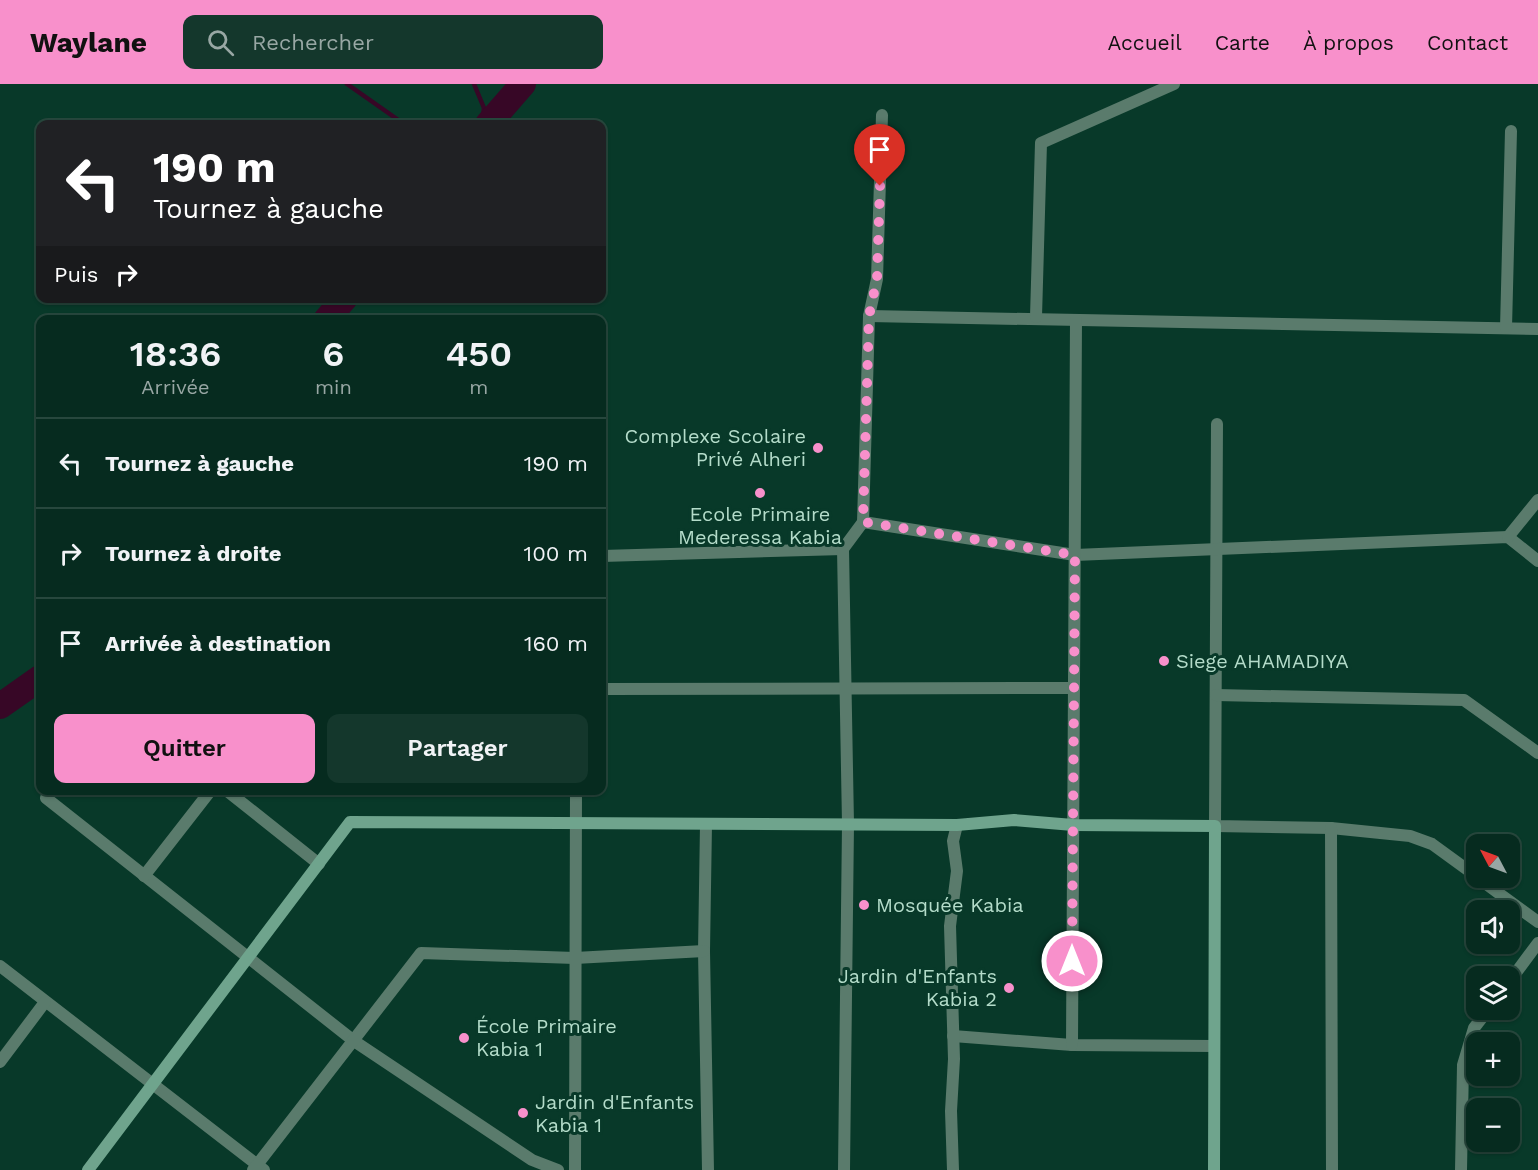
<!DOCTYPE html>
<html lang="fr">
<head>
<meta charset="utf-8">
<style>
  :root { --surface:#062b1f; --page:#14372c; --text:#f1f3f6; --muted:#98a7a4; --line:#27473d; --accent:#f890cb }
  body { margin:0; font-family:"Work Sans",sans-serif; background:var(--page); color:var(--text); height:100vh; display:flex; flex-direction:column; font-size:22px; white-space:nowrap }
  * { box-sizing:border-box; margin:0 }
  p { font-size:20px; color:var(--muted) }
  .icon { flex:none; width:33px; height:33px; fill:none; stroke:currentColor; stroke-width:2; stroke-linecap:round; stroke-linejoin:round }
  .map { position:relative; flex:1; overflow:hidden }
  .details { position:absolute; left:36px; top:231px; width:570px; height:480px; display:flex; flex-direction:column; background:var(--surface); border-radius:12px; box-shadow:0 2px 4px #0004,0 0 0 2px var(--line) }
  .details>* { flex:none }
  .banner { position:absolute; left:36px; top:36px; width:570px; height:183px; border-radius:12px; box-shadow:0 2px 4px #0004,0 0 0 2px var(--line); background:#202124; color:#fff; overflow:hidden }
  .needle { width:39px; rotate:311deg }
  .fabs { position:absolute; left:1466px; top:750px; display:grid; gap:12px }
  .fabs a { display:grid; place-items:center; width:54px; height:54px; border-radius:12px; background:var(--surface); box-shadow:0 2px 4px #0004,0 0 0 2px var(--line); font-size:30px }
  .pin { position:absolute; display:grid; place-items:center; width:51px; height:51px; color:#fff; margin:-62px -26px; border-radius:50% 50% 50% 0; rotate:-45deg; box-shadow:0 0 6px #0007 }
  .pin .icon { rotate:45deg }
  .me { position:absolute; width:66px; margin:-33px; rotate:0deg; stroke-linejoin:round; filter:drop-shadow(0 0 4px #0008) }
  .turn { display:flex; align-items:center; gap:21px; height:126px; padding:0 18px; font-size:27px }
  .turn .icon { width:78px; height:78px; stroke-width:2.5 }
  .turn b { display:block; font-size:42px; line-height:51px }
  .then { display:flex; align-items:center; height:57px; padding:0 18px; background:#0003; gap:12px; font-size:22px }
  .eta { display:flex; justify-content:space-evenly; align-items:center; height:102px; text-align:center }
  .eta b { font-size:36px; font-weight:600; line-height:42px }
  .primary-button { display:flex; gap:12px; margin-top:auto; padding:12px 18px }
  .primary-button a { flex:1; height:69px; border-radius:12px; background:var(--accent); color:#111; font-size:24px; font-weight:600; line-height:69px; text-align:center }
  .primary-button a+a { background:var(--page); color:var(--text) }
  ul { padding:0; list-style:none }
  li { display:flex; align-items:center; gap:18px; height:90px; padding:0 18px; border-top:2px solid var(--line) }
  li div { flex:1 }
  li b { display:block; font-size:22px }
  li em { font-style:normal }
  header { display:flex; align-items:center; gap:36px; box-sizing:border-box; height:84px; padding:0 30px; background:var(--accent); color:#111 }
  header strong { font-size:28px }
  nav { display:flex; gap:33px; margin-inline-start:auto; font-size:21px }
  .search { width:420px; height:54px; background:var(--page); display:flex; align-items:center; gap:15px; box-sizing:border-box; padding:0 21px; border-radius:12px; color:var(--muted); font-size:22px }
  .map>svg:first-child { display:block }
  .lines { fill:none; stroke-linecap:round; stroke-linejoin:round }
  .stream { stroke:#370726; stroke-width:4.5 }
  .river { stroke:#370726; stroke-width:26 }
  .street { stroke:#5a7b6c; stroke-width:12 }
  .secondary { stroke:#6fa48d; stroke-width:12 }
  .route { stroke:#f890cb; stroke-width:10; stroke-dasharray:0 18 }
  .poi-dot { fill:#f890cb; stroke:#083929; stroke-width:2 }
  .labels { text-anchor:middle; dominant-baseline:central; stroke-width:6; stroke-linejoin:round; paint-order:stroke }
  .poi-label { font-size:20px; fill:#b4dcca; stroke:#083929; text-anchor:start }
</style>
</head>
<body>
<header>
<strong>Waylane</strong>
<div class="search"><svg class="icon" aria-label="search" viewBox="0 0 24 24"><circle cx="10" cy="10" r="6"/><path d="M15 15l6 6"/></svg>Rechercher</div>
<nav><a>Accueil</a><a>Carte</a><a>À propos</a><a>Contact</a></nav>
</header>
<div class="map">
<svg width="1538" height="1086" viewBox="0 0 1538 1086">
  <rect width="100%" height="100%" fill="#083929"/>
  <g class="lines">
    <g class="stream">
      <path d="M347 0 404 40"/>
      <path d="M474 0 484 24 482 40"/>
    </g>
    <g class="river">
      <path d="M488 40 523 0"/>
      <path d="M326 236 345 214"/>
      <path d="M0 622 40 594"/>
    </g>
    <g class="street">
      <path d="M869 232 1538 245"/>
      <path d="M1036 233 1041 59 1174 0"/>
      <path d="M1506 244 1511 47"/>
      <path d="M1217 340 1215 742 1331 744 1410 752 1432 760 1476 792"/>
      <path d="M863 438 1075 471 1508 453 1538 477"/>
      <path d="M1508 453 1538 416"/>
      <path d="M602 472 843 465"/>
      <path d="M602 605 1074 604"/>
      <path d="M1216 611 1464 616 1538 669"/>
      <path d="M226 706 319 780"/>
      <path d="M46 714 354 957 532 1076 558 1086"/>
      <path d="M706 740 704 867 708 1086"/>
      <path d="M1331 744 1332 1086"/>
      <path d="M144 792 211 706"/>
      <path d="M1478 794 1538 838"/>
      <path d="M0 882 264 1086"/>
      <path d="M1509 898 1538 859"/>
      <path d="M953 952 1072 961 1214 962"/>
      <path d="M1072 961 1076 236"/>
      <path d="M0 978 45 918"/>
      <path d="M253 1086 421 869 575 874 704 867"/>
      <path d="M575 1086 576 706"/>
      <path d="M844 1086 848 740 843 465 863 438 869 232 877 195 882 31"/>
      <path d="M953 1086 951 1027 954 975 950 842 957 787 953 757 957 741"/>
      <path d="M1461 1086 1463 981 1474 944 1488 926"/>
    </g>
    <path class="secondary" d="M88 1086 350 738 957 741 1014 736 1073 741 1215 742 1214 1086"/>
  </g>
  <g class="lines">
    <path class="route" d="M880 102 877 195 869 232 863 438 1075 471 1072 877"/>
  </g>
  <g class="poi-dot">
    <circle cx="818" cy="364" r="6"/>
    <circle cx="760" cy="409" r="6"/>
    <circle cx="1164" cy="577" r="6"/>
    <circle cx="864" cy="821" r="6"/>
    <circle cx="1009" cy="904" r="6"/>
    <circle cx="464" cy="954" r="6"/>
    <circle cx="523" cy="1029" r="6"/>
  </g>
  <g class="labels">
    <g class="poi-label">
      <text x="806" y="352" text-anchor="end">Complexe Scolaire<tspan x="806" dy="23">Privé Alheri</tspan></text>
      <text x="760" y="430" text-anchor="middle">Ecole Primaire<tspan x="760" dy="23">Mederessa Kabia</tspan></text>
      <text x="1176" y="577">Siege AHAMADIYA</text>
      <text x="876" y="821">Mosquée Kabia</text>
      <text x="997" y="892" text-anchor="end">Jardin d'Enfants<tspan x="997" dy="23">Kabia 2</tspan></text>
      <text x="476" y="942">École Primaire<tspan x="476" dy="23">Kabia 1</tspan></text>
      <text x="535" y="1018">Jardin d'Enfants<tspan x="535" dy="23">Kabia 1</tspan></text>
    </g>
  </g>
</svg>
<div class="fabs">
<a><svg class="needle" viewBox="-14 -14 28 28"><path d="M0-13l5 13h-10z" fill="#e53935"/><path d="M0 13l5-13h-10z" fill="#98a7a4"/></svg></a>
<a><svg class="icon" aria-label="sound" viewBox="0 0 24 24"><path d="M4 9h4l5-4v14l-5-4H4zM17 9q2 3 0 6"/></svg></a>
<a><svg class="icon" aria-label="layers" viewBox="0 0 24 24"><path d="M12 4l9 5-9 5-9-5zM3 14l9 5 9-5"/></svg></a>
<a>+</a>
<a>−</a>
</div>
<div class="pin" style="left:880px;top:102px;background:#d93025"><svg class="icon" aria-label="arrive" viewBox="0 0 24 24"><path d="M6 21V4h12l-3 4 3 4H6"/></svg></div>
<svg class="me" style="left:1072px;top:877px" viewBox="-20 -20 40 40"><circle r="17" fill="#f890cb" stroke="#fff" stroke-width="3"/><path d="M0-11L8 9 0 5-8 9z" fill="#fff"/></svg>
<div class="banner">
<div class="turn"><svg class="icon" aria-label="left" viewBox="0 0 24 24"><path d="M17 20v-9H6M10 6l-5 5 5 5"/></svg><div><b>190 m</b>Tournez à gauche</div></div>
<div class="then">Puis<svg class="icon" aria-label="right" viewBox="0 0 24 24"><path d="M7 20v-9h11M14 6l5 5-5 5"/></svg></div>
</div>
<section class="details">
<div class="eta">
<div><b>18:36</b><p>Arrivée</p></div>
<div><b>6</b><p>min</p></div>
<div><b>450</b><p>m</p></div>
</div>
<ul>
<li><svg class="icon" aria-label="left" viewBox="0 0 24 24"><path d="M17 20v-9H6M10 6l-5 5 5 5"/></svg><div><b>Tournez à gauche</b></div><em>190 m</em></li>
<li><svg class="icon" aria-label="right" viewBox="0 0 24 24"><path d="M7 20v-9h11M14 6l5 5-5 5"/></svg><div><b>Tournez à droite</b></div><em>100 m</em></li>
<li><svg class="icon" aria-label="arrive" viewBox="0 0 24 24"><path d="M6 21V4h12l-3 4 3 4H6"/></svg><div><b>Arrivée à destination</b></div><em>160 m</em></li>
</ul>
<div class="primary-button"><a>Quitter</a><a>Partager</a></div>
</section>
</div>
</body>
</html>
